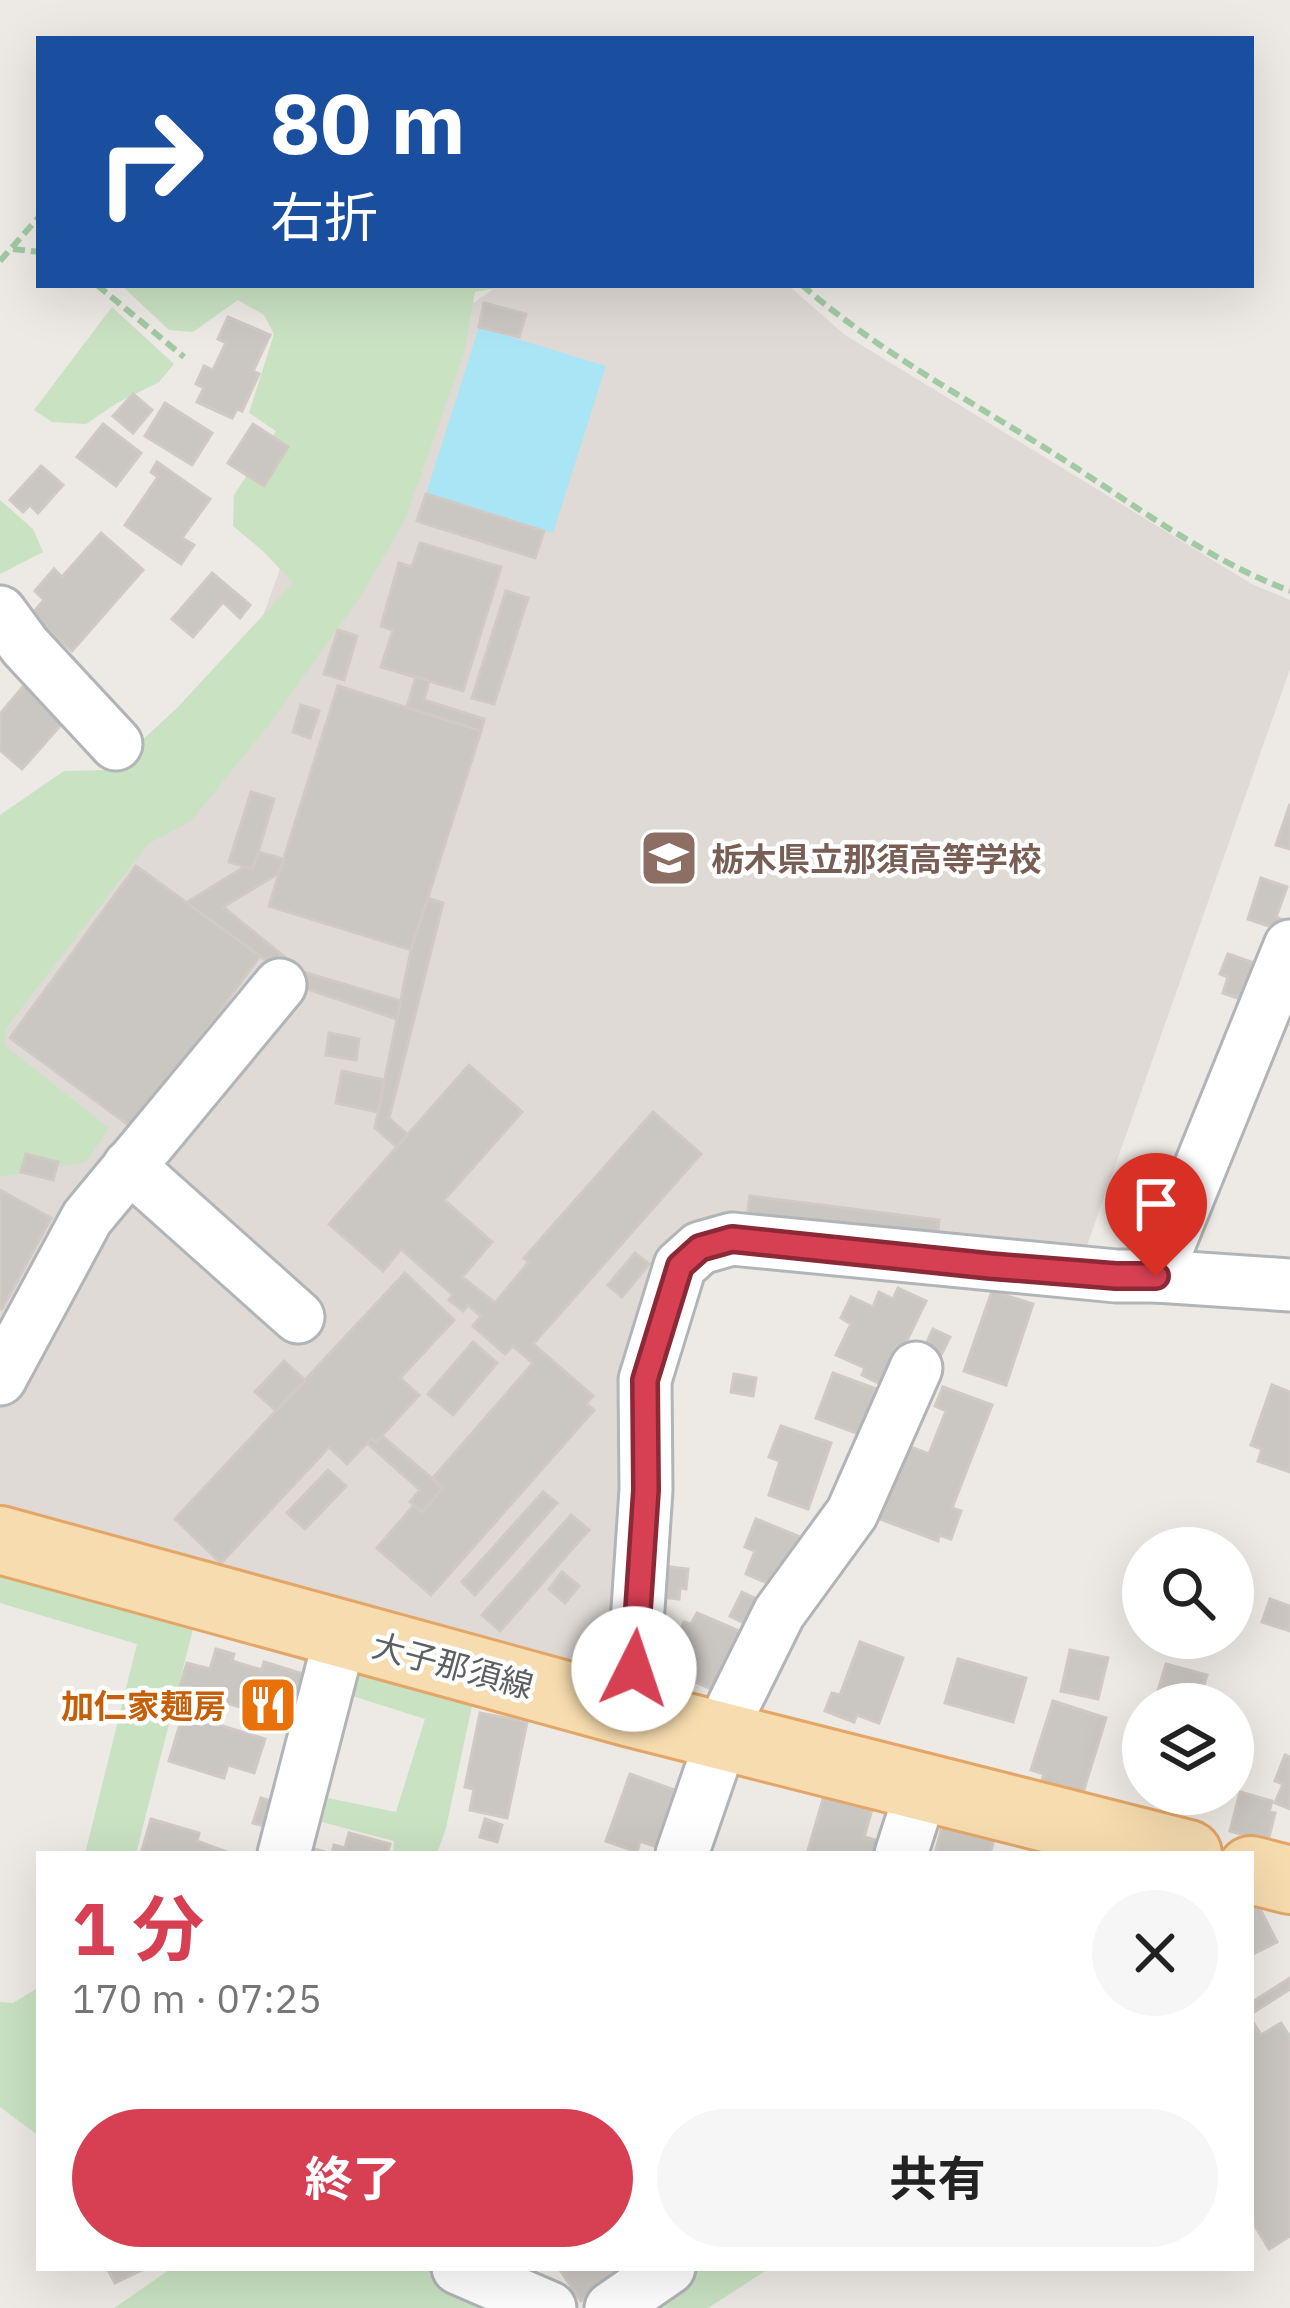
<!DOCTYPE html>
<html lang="ja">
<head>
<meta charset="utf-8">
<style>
  :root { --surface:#fff; --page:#f6f6f6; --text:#222; --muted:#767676; --accent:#d73f53 }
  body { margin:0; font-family:"IBM Plex Sans","Noto Sans JP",sans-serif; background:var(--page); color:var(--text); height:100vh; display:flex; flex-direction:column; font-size:45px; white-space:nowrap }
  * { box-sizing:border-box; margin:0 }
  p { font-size:39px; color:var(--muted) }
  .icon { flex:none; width:66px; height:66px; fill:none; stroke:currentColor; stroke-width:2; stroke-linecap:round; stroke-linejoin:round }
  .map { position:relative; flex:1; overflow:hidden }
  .sheet { position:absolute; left:36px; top:1851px; width:1218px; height:420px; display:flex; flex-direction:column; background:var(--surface); border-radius:0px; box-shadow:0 12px 48px #0002 }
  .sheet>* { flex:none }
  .guide { position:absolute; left:36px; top:36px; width:1218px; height:252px; border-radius:0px; box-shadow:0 12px 48px #0002; background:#1a4fa0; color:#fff; overflow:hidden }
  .tools { position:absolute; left:1122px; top:1527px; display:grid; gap:24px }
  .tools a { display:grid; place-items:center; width:132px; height:132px; border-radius:50%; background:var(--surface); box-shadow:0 12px 48px #0002; font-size:60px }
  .pin { position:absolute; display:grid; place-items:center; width:102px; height:102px; color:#fff; margin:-123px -51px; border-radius:50% 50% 50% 0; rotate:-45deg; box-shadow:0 0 12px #0007 }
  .pin .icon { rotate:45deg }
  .me { position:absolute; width:132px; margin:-66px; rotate:4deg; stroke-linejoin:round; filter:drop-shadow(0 0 9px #0008) }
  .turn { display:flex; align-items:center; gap:42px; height:252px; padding:0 36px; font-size:54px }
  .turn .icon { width:156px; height:156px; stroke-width:2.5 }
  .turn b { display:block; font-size:84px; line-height:102px }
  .round { display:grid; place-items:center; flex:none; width:126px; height:126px; border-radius:63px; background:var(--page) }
  .overview { display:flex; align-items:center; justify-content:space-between; height:204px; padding:0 36px }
  h1 { font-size:72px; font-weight:700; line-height:90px; color:var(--accent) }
  .primary-button { display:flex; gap:24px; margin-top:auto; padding:24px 36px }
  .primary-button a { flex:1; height:138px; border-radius:72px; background:var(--accent); color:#fff; font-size:48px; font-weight:700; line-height:138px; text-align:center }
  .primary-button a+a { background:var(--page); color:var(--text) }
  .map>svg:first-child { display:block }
  .education { fill:#dfdad5 }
  .green { fill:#c9e2c2 }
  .water { fill:#aae5f6 }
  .building { fill:#cac6c2; stroke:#d1c9c3; stroke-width:3 }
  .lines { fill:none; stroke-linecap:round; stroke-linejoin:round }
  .minor-casing { stroke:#b1b5b7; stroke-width:57 }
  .major-casing { stroke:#e3a667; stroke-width:72 }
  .path { stroke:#a1c9a3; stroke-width:6; stroke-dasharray:12 6; stroke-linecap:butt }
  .minor { stroke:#fff; stroke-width:51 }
  .major { stroke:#f7dcaf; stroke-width:66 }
  .route-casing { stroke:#8c2936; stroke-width:30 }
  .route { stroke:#d73f53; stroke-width:21 }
  .labels { text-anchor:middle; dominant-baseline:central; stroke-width:9; stroke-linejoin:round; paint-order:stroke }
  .education-label { font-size:33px; font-weight:bold; fill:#785e54; stroke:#fff; text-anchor:start }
  .street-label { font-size:33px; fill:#5c6063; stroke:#fff }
  .food-label { font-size:33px; font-weight:bold; fill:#c56008; stroke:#fff; text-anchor:end }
</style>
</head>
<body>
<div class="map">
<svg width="1290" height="2308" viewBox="0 0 1290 2308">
  <rect width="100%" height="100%" fill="#ede9e4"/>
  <path class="education" d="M499 285H788L845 335 1252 584 1290 600V669L1083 1257 694 1227 611 1674 0 1509V1008L230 708 343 394Z"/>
  <g class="green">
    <path d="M121 285H514L475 292 464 353 405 520 360 597 267 727 191 821 148 844 7 1027 4 1045 109 1128 86 1162 0 1177V815L64 771 110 770 177 708 293 583 264 552 233 526 234 495 276 431 249 413 274 334 264 315 238 300 193 332 169 330Z"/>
    <path d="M112 307 174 364 159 382 117 403 86 424 52 422 34 410Z"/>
    <path d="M0 500 33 529 43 552 0 574Z"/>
    <path d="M0 1565 195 1621 136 1854H85L137 1644 0 1603Z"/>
    <path d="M349 1658 474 1696 446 1828 437 1854H393L394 1841 322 1822 328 1798 396 1812 425 1719 337 1691Z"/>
    <path d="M39 1987V2136L0 2107V2002L13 2003Z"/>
    <path d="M172 2268H430L528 2308H114Z"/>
    <path d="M682 2268H770L708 2308H620Z"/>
  </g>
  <path class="water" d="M479 327 606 366 553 533 426 494Z"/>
  <g class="building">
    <path d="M484 303 526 314 519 337 479 327Z"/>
    <path d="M228 317 270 335 253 371 259 374 242 411 237 409 232 418 197 402 204 388 196 384 204 366 213 370 226 343 218 339Z"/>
    <path d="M133 394 152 410 133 433 113 416Z"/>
    <path d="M165 403 212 433 192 465 145 436Z"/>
    <path d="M103 424 141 453 116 486 77 457Z"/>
    <path d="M253 424 288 447 264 486 228 463Z"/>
    <path d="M157 462 210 499 182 538 194 545 181 564 125 525 158 477 151 472Z"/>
    <path d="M41 466 63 485 38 513 30 505 23 512 10 500Z"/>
    <path d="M426 494 544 531 535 558 417 521Z"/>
    <path d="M101 533 143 570 72 651 31 615 44 600 35 591 54 569 62 577Z"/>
    <path d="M420 543 501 567 463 691 381 667 393 630 381 626 399 563 412 567Z"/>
    <path d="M212 573 250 605 240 618 223 602 193 637 172 619Z"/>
    <path d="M506 591 528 598 494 704 472 698Z"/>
    <path d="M338 630 357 636 344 680 324 674Z"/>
    <path d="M416 677 429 681 424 700 484 719 481 731 407 707Z"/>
    <path d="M26 683 67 718 22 769 0 750V714Z"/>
    <path d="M338 686 481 731 411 950 269 906Z"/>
    <path d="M301 705 319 711 310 738 293 732Z"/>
    <path d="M251 792 274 799 253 869 229 862Z"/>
    <path d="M1290 804V849L1276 845Z"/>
    <path d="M258 852 284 859 279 873 223 907 303 972 401 1001 397 1019 295 985 260 956 186 903 244 867 253 869Z"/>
    <path d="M136 866 260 956 134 1129 10 1038Z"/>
    <path d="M1261 878 1287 887 1276 917 1283 920 1280 930 1248 919Z"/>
    <path d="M428 898 443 903 389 1118 408 1135 397 1147 375 1128 411 950Z"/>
    <path d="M1228 954 1260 965 1252 1003 1223 993 1228 977 1220 974Z"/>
    <path d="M329 1033 359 1039 356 1060 326 1055Z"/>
    <path d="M469 1065 522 1112 444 1200 492 1242 462 1277 495 1303 529 1262 524 1258 653 1112 701 1154 533 1344 593 1396 586 1404 594 1410 431 1595 377 1548 414 1505 422 1512 443 1488 432 1479 533 1363 513 1346 505 1354 473 1326 481 1316 468 1305 463 1311 449 1300 453 1295 401 1249 383 1271 329 1224Z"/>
    <path d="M342 1071 384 1080 378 1112 336 1103Z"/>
    <path d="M26 1154 58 1162 53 1180 21 1172Z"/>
    <path d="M0 1190 51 1218 2 1309 0 1308Z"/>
    <path d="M750 1196 939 1220 937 1240 747 1217Z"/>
    <path d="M635 1253 649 1264 622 1297 608 1285Z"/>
    <path d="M405 1273 454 1320 400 1378 419 1395 376 1442 371 1439 347 1464 329 1447 221 1563 175 1519Z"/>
    <path d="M898 1288 926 1301 885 1386 862 1375 865 1368 836 1355 851 1324 841 1318 851 1297 873 1307 879 1292 893 1299Z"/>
    <path d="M992 1291 1033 1304 1006 1385 964 1371Z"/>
    <path d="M933 1329 950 1337 937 1363 921 1355Z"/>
    <path d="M473 1342 497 1363 453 1415 428 1394Z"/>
    <path d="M284 1361 305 1380 276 1411 255 1392Z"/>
    <path d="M833 1373 876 1389 859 1434 816 1418Z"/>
    <path d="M734 1374 756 1378 753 1396 731 1392Z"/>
    <path d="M1272 1385 1290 1392V1472L1258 1461 1262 1449 1251 1445Z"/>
    <path d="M943 1387 992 1405 952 1508 961 1511 951 1539 939 1535 938 1541 880 1519 908 1446 929 1454 946 1411 935 1406Z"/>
    <path d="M781 1426 831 1443 808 1509 769 1495 780 1461 769 1457Z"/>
    <path d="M382 1436 443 1488 422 1512 410 1502 420 1490 367 1443 371 1439 376 1442Z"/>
    <path d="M328 1470 346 1486 305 1529 287 1513Z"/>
    <path d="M543 1492 557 1503 475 1595 462 1582Z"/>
    <path d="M571 1515 589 1530 500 1631 482 1615Z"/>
    <path d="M756 1519 798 1536 777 1587 746 1574 755 1551 745 1547Z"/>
    <path d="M662 1566 688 1569 686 1589 680 1588 679 1599 659 1597Z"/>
    <path d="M562 1572 579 1586 565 1603 549 1589Z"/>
    <path d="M742 1592 769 1605 756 1629 730 1616Z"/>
    <path d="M1270 1599 1290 1606V1631L1262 1622Z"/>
    <path d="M697 1613 751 1636 725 1695 677 1674 685 1657 670 1651 684 1622 691 1624Z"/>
    <path d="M860 1642 903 1658 879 1723 857 1715 854 1722 825 1711 832 1693 840 1695Z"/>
    <path d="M216 1649 234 1654 232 1661 262 1670 264 1662 313 1677 295 1734 281 1730 284 1720 179 1689 187 1663 210 1669Z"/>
    <path d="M1070 1650 1108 1658 1098 1699 1061 1691Z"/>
    <path d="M958 1659 1026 1678 1013 1722 945 1703Z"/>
    <path d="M1166 1664 1207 1675 1198 1704H1154Z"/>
    <path d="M1053 1701 1106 1718 1081 1799 1040 1786 1044 1774 1031 1770Z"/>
    <path d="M480 1713 527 1722 507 1818 470 1810 474 1789 465 1787Z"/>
    <path d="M183 1714 265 1739 254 1773 228 1765 224 1778 169 1761Z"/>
    <path d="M1285 1755 1290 1757V1809L1275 1803 1283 1784 1275 1781Z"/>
    <path d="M630 1774 677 1791 657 1847 640 1841 637 1852 606 1841Z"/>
    <path d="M825 1792 873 1806 864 1837 887 1843 884 1854H807Z"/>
    <path d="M1240 1792 1272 1801 1269 1812 1275 1813 1268 1841 1230 1831Z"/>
    <path d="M261 1798 280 1804 272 1828 253 1823Z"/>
    <path d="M151 1819 199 1833 197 1841 232 1854H141Z"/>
    <path d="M485 1819 502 1825 497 1842 480 1837Z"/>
    <path d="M944 1819 996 1831 990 1854H935Z"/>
    <path d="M349 1833 390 1844 387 1854H313L315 1849 332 1854 334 1845 345 1848Z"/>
    <path d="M1257 1903 1277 1942 1251 1955V1907Z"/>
    <path d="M1290 1978V1989L1254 2012 1251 2003Z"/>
    <path d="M1251 2019 1261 2035 1281 2023 1290 2037V2236L1269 2249 1251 2219Z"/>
    <path d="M107 2268H146L115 2283Z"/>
    <path d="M563 2268H630L581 2301 560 2270Z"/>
  </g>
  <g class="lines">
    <defs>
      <g id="minor">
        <path d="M0 612 25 646 116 744"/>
        <path d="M129 1166 298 1317"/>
        <path d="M1156 1276 1290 946"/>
        <path d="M0 1379 87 1218 280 985"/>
        <path d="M631 1713 646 1490 645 1380 680 1266 700 1248 732 1239 1116 1276H1156L1290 1285"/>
        <path d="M284 1854 341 1634"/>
        <path d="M682 1854 733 1706 779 1613 852 1513 916 1368"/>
        <path d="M901 1854 923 1786"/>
        <path d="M458 2268 550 2308"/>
        <path d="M611 2308 669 2268"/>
      </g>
      <g id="major">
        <path d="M0 1540 631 1713 1188 1854"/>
        <path d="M1251 1870 1290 1880"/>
      </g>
    </defs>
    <use href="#minor" class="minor-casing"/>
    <use href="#major" class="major-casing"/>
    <g class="path">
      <path d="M13 249 39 252"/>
      <path d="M0 261 39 217"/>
      <path d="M97 285 184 357"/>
      <path d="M802 285C877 351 969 400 1053 453 1129 501 1205 559 1290 591"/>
    </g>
    <use href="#minor" class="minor"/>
    <use href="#major" class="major"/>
  </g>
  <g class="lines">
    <defs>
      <path id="route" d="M634 1669 646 1490 645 1380 680 1266 700 1248 732 1239 990 1266 1116 1276H1156"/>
    </defs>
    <use href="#route" class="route-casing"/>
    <use href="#route" class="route"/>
  </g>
  <defs>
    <symbol id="school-square" viewBox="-11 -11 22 22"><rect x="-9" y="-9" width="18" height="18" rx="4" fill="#8d6e63" stroke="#fff"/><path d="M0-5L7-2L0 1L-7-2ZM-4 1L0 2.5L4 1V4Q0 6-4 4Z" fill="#fff"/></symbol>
    <symbol id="restaurant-square" viewBox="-11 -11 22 22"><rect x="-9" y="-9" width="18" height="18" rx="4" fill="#e8710a" stroke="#fff"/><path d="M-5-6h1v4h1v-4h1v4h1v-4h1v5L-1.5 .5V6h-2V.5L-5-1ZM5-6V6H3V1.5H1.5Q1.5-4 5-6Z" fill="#fff"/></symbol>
  </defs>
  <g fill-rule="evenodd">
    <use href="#school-square" x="636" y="825" width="66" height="66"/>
    <use href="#restaurant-square" x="235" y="1672" width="66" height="66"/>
  </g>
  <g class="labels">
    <g class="education-label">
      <text x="711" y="858">栃木県立那須高等学校</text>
    </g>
    <g class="street-label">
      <text transform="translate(453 1665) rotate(15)">大子那須線</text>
    </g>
    <g class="food-label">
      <text x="226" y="1705">加仁家麺房</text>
    </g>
  </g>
</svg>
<div class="tools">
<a><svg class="icon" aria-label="search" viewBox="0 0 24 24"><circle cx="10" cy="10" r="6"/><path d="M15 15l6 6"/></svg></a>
<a><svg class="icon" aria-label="layers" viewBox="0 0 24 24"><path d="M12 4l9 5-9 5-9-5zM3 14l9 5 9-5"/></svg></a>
</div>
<div class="pin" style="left:1156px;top:1276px;background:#d93025"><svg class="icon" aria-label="arrive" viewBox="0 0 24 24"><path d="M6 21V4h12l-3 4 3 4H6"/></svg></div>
<svg class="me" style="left:634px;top:1669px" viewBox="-20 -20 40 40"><circle r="19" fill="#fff"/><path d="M0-13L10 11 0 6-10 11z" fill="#d73f53"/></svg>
<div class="guide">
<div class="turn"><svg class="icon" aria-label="right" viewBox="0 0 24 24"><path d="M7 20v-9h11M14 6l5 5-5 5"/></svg><div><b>80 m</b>右折</div></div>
</div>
<section class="sheet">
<div class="overview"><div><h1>1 分</h1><p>170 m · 07:25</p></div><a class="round"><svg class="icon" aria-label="close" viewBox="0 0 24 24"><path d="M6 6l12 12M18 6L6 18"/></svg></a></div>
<div class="primary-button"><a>終了</a><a>共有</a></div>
</section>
</div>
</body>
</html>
